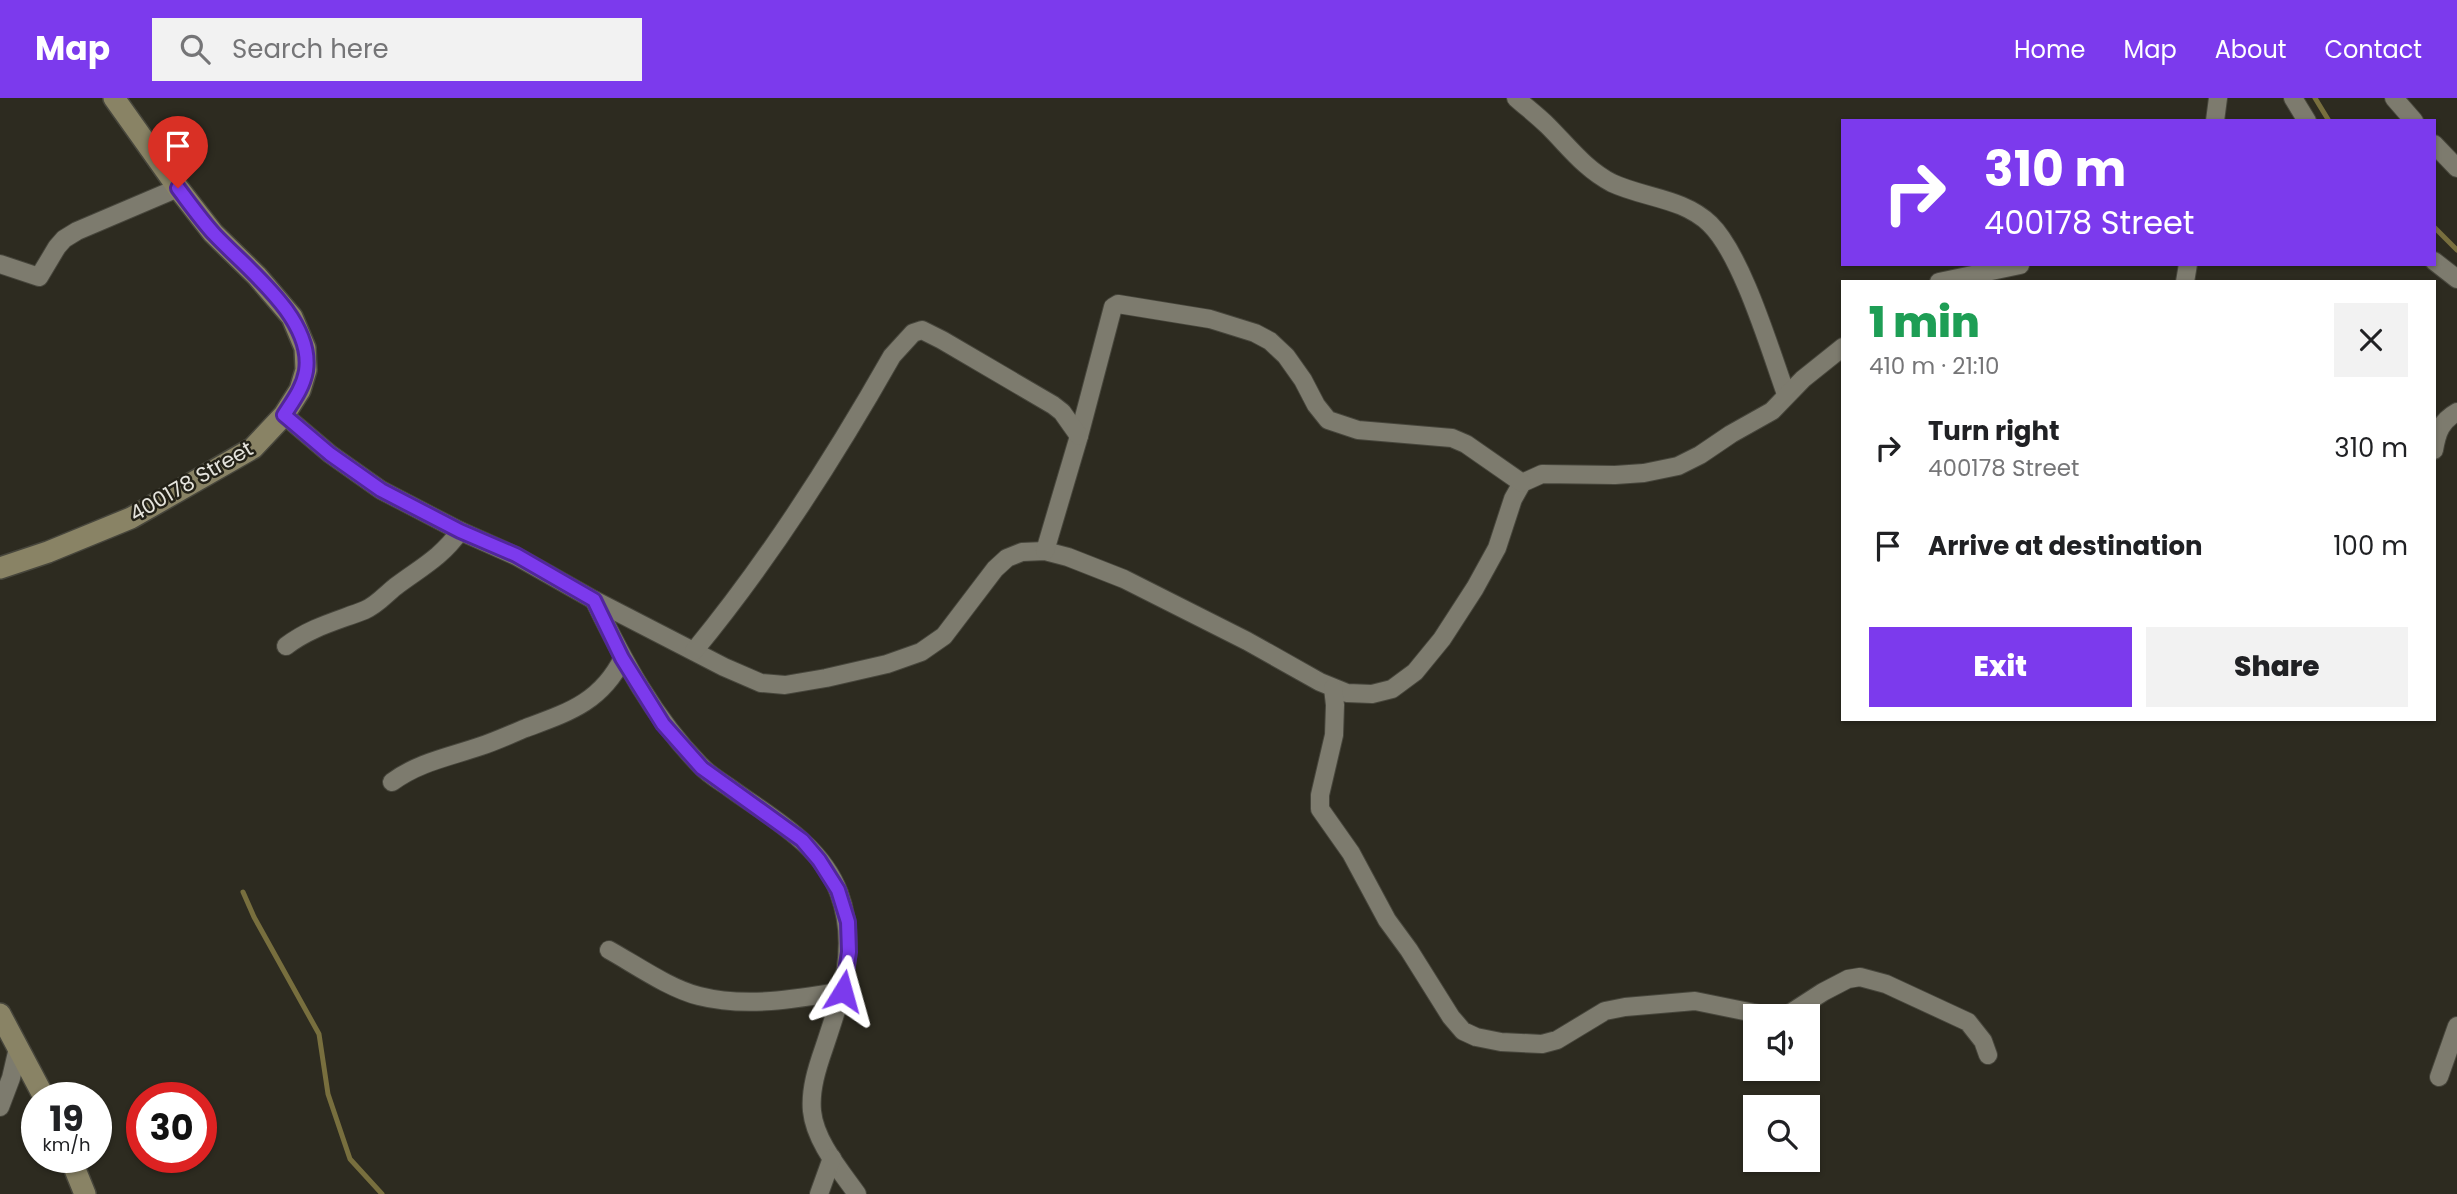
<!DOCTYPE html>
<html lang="en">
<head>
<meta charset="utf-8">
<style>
  :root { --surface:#fff; --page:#f2f2f2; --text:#202124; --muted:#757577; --accent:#7c3aed }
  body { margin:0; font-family:Poppins,sans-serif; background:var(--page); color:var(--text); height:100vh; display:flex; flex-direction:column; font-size:26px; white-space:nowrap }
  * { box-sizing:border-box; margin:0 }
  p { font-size:23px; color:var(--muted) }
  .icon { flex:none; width:38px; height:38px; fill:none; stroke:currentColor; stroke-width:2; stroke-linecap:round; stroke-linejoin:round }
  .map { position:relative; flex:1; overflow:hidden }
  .panel { position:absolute; left:1841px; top:182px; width:595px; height:441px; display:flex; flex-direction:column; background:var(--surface); border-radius:0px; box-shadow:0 2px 5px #0004 }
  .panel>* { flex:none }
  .banner { position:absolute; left:1841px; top:21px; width:595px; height:147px; border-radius:0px; box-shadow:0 2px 5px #0004; background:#7c3aed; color:#fff; overflow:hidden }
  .controls { position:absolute; left:1743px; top:906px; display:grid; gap:14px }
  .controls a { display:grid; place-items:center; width:77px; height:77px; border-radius:0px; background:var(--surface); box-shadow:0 2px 5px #0004; font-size:35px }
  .speed { position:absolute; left:21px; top:984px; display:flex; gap:14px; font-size:35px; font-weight:700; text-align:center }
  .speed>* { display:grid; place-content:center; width:91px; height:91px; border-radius:50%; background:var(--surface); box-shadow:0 2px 5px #0004; line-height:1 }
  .speed small { font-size:18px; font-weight:400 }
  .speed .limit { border:10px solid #d22; background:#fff; color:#111 }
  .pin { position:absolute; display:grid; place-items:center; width:60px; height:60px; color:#fff; margin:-72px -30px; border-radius:50% 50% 50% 0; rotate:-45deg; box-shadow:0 0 7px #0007 }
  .pin .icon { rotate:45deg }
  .me { position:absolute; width:77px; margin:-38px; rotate:8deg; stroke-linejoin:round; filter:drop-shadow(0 0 5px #0008) }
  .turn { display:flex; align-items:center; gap:24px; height:147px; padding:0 28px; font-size:32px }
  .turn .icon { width:91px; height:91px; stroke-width:2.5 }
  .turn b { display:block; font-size:49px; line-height:60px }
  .round { display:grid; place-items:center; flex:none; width:74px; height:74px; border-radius:0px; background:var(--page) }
  .overview { display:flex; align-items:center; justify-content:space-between; height:119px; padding:0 28px }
  h1 { font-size:42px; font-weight:800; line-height:52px; color:#1e9e55 }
  .button { display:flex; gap:14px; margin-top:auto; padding:14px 28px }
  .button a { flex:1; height:80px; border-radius:0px; background:var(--accent); color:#fff; font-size:28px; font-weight:800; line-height:80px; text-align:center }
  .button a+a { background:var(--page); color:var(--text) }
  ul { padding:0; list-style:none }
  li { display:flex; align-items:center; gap:21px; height:98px; padding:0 28px }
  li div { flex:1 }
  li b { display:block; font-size:26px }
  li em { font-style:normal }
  header { display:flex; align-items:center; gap:42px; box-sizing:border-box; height:98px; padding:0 35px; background:var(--accent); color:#fff }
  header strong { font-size:33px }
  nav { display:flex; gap:38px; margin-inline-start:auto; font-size:24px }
  .search { width:490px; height:63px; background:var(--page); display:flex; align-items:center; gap:18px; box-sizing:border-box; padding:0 24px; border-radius:0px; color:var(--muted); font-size:26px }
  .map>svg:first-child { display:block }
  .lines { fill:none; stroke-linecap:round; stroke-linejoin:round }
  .stream { stroke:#786f3e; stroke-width:5 }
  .street-casing { stroke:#47463c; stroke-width:20 }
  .secondary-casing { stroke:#47463c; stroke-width:24 }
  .street { stroke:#7d7b6e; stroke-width:18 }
  .secondary { stroke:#898365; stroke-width:21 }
  .route-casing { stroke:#51269a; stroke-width:18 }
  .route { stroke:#7c3aed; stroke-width:12 }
  .labels { text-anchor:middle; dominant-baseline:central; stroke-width:5; stroke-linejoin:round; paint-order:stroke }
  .street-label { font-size:21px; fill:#e5e4dd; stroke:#232117 }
</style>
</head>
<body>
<header>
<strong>Map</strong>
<div class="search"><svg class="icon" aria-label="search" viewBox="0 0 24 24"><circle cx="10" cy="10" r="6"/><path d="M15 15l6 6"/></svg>Search here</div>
<nav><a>Home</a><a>Map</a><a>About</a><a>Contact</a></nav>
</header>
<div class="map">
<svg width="2457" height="1096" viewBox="0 0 2457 1096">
  <rect width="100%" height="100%" fill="#2d2b20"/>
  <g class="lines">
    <g class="stream">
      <path d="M2315 0 2329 23"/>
      <path d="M2434 129 2457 152"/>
      <path d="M243 794 254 819 319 936 328 996 350 1061 382 1096"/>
    </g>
    <defs>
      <g id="street">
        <path d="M1516 0C1526 9 1538 18 1548 28 1569 49 1585 71 1612 85 1644 100 1683 100 1710 126 1742 157 1770 252 1786 296"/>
        <path d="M2293 0 2307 23"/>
        <path d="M2394 0 2414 23"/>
        <path d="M2215 23 2218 0"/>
        <path d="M2434 46 2457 70"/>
        <path d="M2434 163 2457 181"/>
        <path d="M0 166 39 179 57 149 64 141 77 133 178 90"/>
        <path d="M1939 184 2020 167"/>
        <path d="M2185 184 2188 166"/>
        <path d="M284 317 330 356 381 392 460 433 516 458 594 502 724 569 761 585 785 587 826 580 887 566 921 554 944 538 995 471 1007 460 1022 454 1045 453 1068 459 1124 481 1247 543 1320 584 1347 595 1372 596 1392 591 1415 574 1442 541 1475 490 1497 450 1513 401 1522 385 1542 376 1615 377 1644 375 1678 368 1700 357 1731 336 1772 313 1803 281 1843 249"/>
        <path d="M2434 352C2437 334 2441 323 2457 314"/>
        <path d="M1045 453 1079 338 1113 209 1118 206 1210 221 1255 235 1270 243 1286 258 1303 282 1316 307 1328 322 1358 332 1452 340 1466 346 1522 385"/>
        <path d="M594 502C623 562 653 619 700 667 708 676 720 683 730 690 770 719 821 746 839 795 859 849 841 899 824 950 817 970 810 992 812 1013 815 1043 840 1072 857 1096"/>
        <path d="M286 548C311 529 337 523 365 512 377 507 385 497 395 489 420 470 441 460 460 433"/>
        <path d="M694 553C770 461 833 362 892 258L913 235 922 232 942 242 1053 307 1062 314 1079 338"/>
        <path d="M1333 590 1335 607 1334 637 1320 697V711L1351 755 1387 822 1409 852 1451 919 1463 933 1476 939 1501 944 1542 946 1557 942 1605 913 1625 909 1695 903 1774 919 1789 916 1823 894 1848 881 1860 879 1886 886 1968 924 1983 943 1988 957"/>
        <path d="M392 684C419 664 449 659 481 648 496 643 511 636 526 630 569 614 601 604 623 560"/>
        <path d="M609 852C636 867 670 891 699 898 746 910 797 901 843 893"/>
        <path d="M2439 979 2457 928"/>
        <path d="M0 1009 11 980 18 950"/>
        <path d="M819 1096 832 1060"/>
      </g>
      <g id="secondary">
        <path d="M0 470 48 454 131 420 253 350 284 317 300 292 306 272 305 250 292 219 257 178 213 135 178 90 114 0"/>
        <path d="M0 916 44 999"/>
        <path d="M70 1059 85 1096"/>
      </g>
    </defs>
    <use href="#street" class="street-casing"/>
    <use href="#secondary" class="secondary-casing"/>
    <use href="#street" class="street"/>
    <use href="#secondary" class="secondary"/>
  </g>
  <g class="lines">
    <defs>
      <path id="route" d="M178 90C190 106 202 123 215 137 247 171 314 221 306 273 303 290 293 303 284 317L330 356 381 392 460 433 516 457 594 502 622 560 663 626 702 670 802 742 819 762 838 792 848 824 849 854 843 893"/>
    </defs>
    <use href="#route" class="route-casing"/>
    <use href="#route" class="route"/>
  </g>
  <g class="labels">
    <g class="street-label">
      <text transform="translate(191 383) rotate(-30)">400178 Street</text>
    </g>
  </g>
</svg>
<div class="controls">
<a><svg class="icon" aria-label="sound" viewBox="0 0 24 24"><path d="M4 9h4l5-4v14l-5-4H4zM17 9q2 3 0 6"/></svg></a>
<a><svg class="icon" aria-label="search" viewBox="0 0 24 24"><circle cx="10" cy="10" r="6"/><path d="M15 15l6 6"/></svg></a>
</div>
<div class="speed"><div>19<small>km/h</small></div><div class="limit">30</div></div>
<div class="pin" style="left:178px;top:90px;background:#d93025"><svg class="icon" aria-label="arrive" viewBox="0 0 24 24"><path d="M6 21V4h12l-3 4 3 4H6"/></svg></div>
<svg class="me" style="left:843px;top:893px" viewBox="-20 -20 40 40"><path d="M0-17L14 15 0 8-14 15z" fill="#7c3aed" stroke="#fff" stroke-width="4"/></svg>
<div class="banner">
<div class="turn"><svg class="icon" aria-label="right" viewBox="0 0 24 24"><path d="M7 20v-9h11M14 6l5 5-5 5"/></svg><div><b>310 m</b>400178 Street</div></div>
</div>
<section class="panel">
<div class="overview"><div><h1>1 min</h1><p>410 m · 21:10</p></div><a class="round"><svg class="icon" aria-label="close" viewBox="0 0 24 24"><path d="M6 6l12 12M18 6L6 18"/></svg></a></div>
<ul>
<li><svg class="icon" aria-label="right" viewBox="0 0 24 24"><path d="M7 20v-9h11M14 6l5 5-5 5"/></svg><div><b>Turn right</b><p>400178 Street</p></div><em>310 m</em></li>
<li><svg class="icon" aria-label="arrive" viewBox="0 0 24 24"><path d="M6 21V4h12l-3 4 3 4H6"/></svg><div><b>Arrive at destination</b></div><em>100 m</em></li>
</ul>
<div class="button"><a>Exit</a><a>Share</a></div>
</section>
</div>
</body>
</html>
